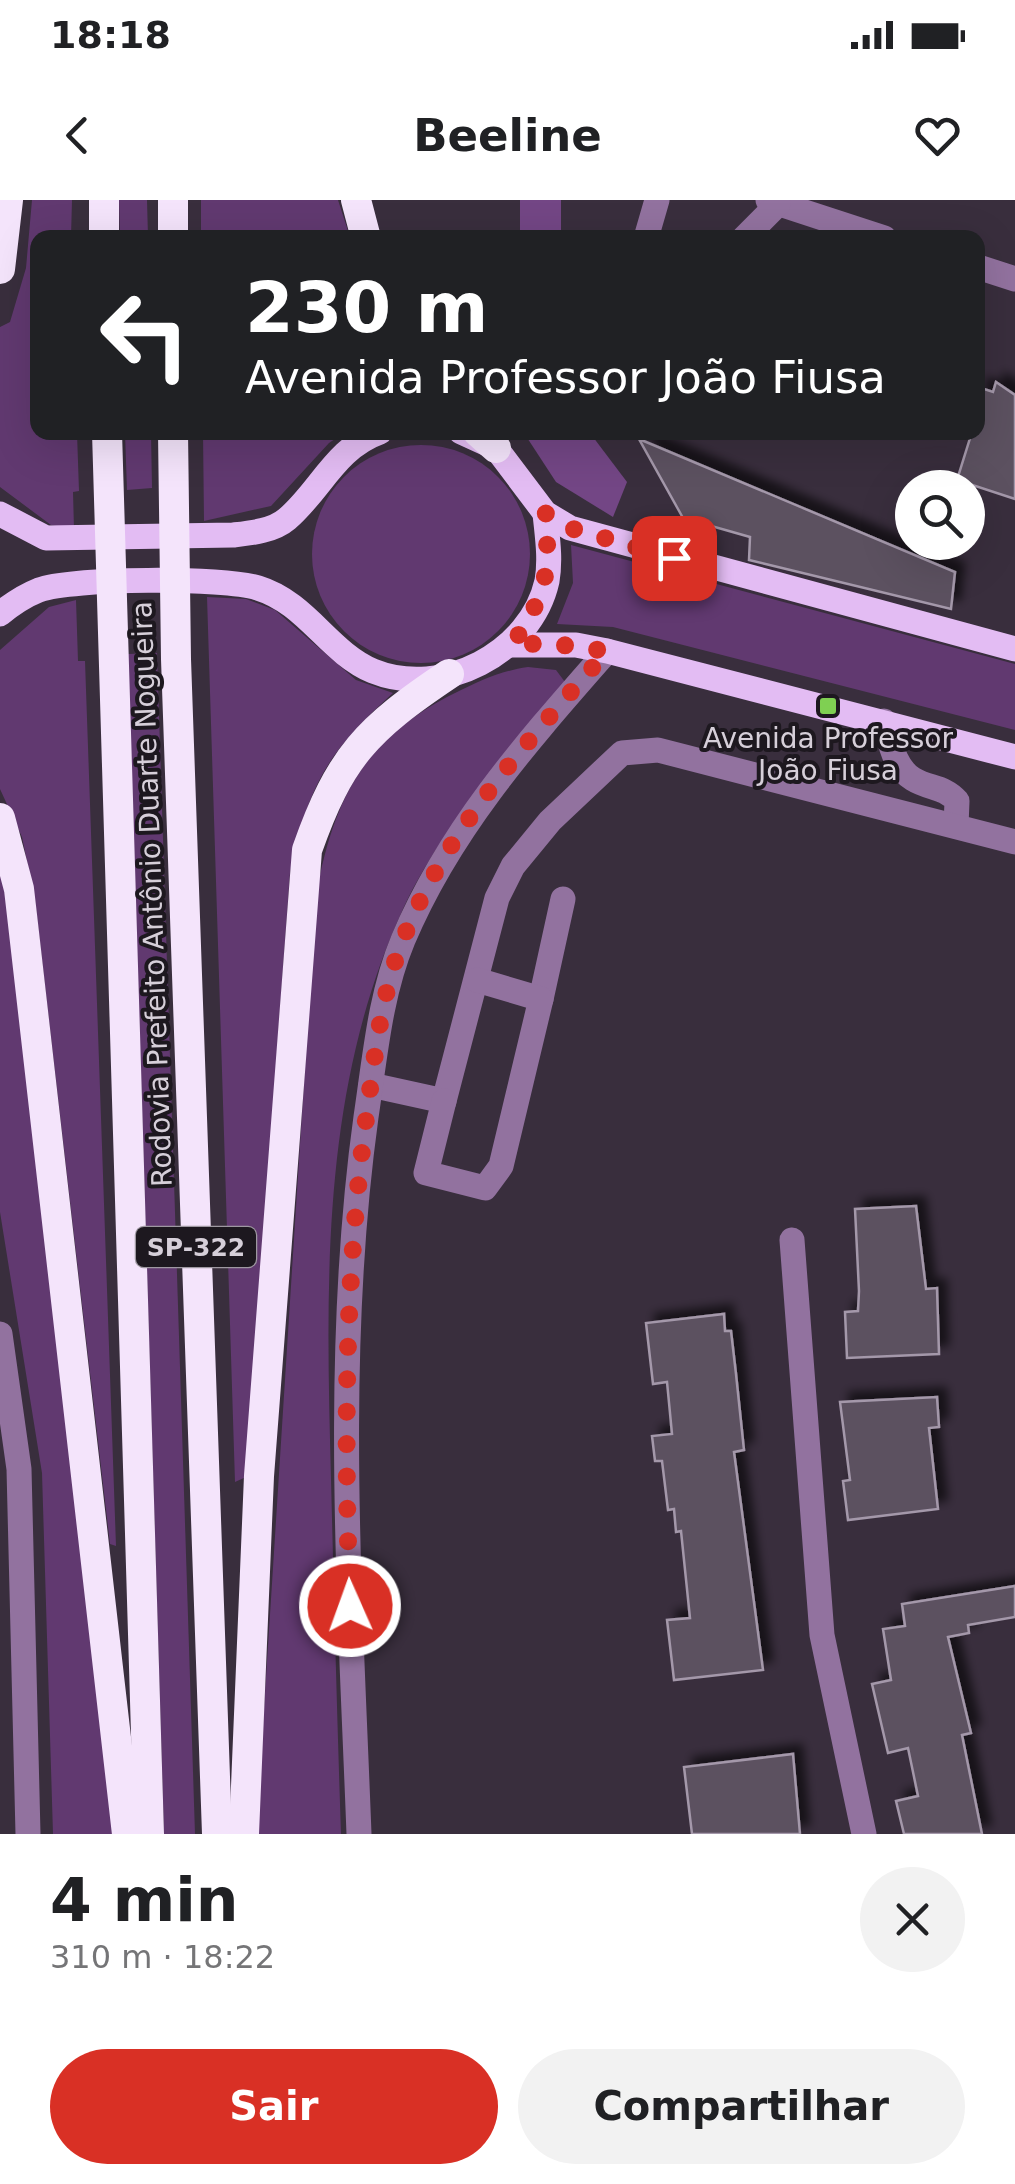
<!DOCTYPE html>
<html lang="pt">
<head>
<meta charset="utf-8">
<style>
  :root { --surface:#fff; --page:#f2f2f2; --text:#202124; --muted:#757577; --accent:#d93025 }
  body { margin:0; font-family:"DejaVu Sans",sans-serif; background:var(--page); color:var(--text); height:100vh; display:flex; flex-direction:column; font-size:38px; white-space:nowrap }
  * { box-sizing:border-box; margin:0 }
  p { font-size:32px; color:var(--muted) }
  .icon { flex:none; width:55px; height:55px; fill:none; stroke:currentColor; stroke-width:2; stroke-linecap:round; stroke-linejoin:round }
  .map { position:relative; height:1634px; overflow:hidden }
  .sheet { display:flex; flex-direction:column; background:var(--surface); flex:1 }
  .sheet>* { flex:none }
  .banner { position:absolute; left:30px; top:30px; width:955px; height:210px; border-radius:20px; box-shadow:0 10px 40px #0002; background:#202124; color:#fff; overflow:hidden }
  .tools { position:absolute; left:895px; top:270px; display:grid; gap:20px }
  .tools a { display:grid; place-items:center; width:90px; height:90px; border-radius:50%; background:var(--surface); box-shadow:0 10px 40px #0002; font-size:50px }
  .pin { position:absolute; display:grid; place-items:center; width:85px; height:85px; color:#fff; margin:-42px; border-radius:20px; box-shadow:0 5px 15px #0006 }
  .me { position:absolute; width:110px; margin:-55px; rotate:358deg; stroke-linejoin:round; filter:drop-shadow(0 0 8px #0008) }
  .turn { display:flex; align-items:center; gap:35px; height:210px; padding:0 50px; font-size:45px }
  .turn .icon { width:130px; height:130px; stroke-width:2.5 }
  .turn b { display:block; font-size:70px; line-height:85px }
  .round { display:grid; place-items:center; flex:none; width:105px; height:105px; border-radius:52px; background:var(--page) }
  .head { display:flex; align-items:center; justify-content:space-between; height:170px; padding:0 50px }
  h1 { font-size:60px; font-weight:700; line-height:75px }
  .cta { display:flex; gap:20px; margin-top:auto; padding:20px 50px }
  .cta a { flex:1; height:115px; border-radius:60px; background:var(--accent); color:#fff; font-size:40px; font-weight:700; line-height:115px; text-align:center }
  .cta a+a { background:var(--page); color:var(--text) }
  .status { display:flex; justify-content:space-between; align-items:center; height:70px; padding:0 50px; background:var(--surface); direction:ltr }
  .status svg { height:28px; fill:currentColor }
  header { display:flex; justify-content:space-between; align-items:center; height:130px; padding:0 50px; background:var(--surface); font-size:45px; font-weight:700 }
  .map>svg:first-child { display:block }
  .green { fill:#613970 }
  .forest { fill:#734685 }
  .building { fill:#5c5161; stroke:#a498aa; stroke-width:2.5; filter:url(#shadow) }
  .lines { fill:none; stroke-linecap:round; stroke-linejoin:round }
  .minor { stroke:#92729f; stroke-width:25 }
  .major { stroke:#e3bcf3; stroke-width:25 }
  .highway { stroke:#f4e4fb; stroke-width:30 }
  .route { stroke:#d93025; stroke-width:18; stroke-dasharray:0 32.4 }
  .poi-dot { fill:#7fd052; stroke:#1d181f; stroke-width:4 }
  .labels { text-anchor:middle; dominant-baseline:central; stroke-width:8; stroke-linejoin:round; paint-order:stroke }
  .shield { fill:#1d181f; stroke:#9e98a1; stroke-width:2.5 }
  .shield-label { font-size:25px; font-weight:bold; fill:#d6cfd9 }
  .poi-label { font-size:28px; fill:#d6cfd9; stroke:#1d181f }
  .street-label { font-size:28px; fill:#d6cfd9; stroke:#1d181f }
</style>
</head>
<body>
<div class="status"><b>18:18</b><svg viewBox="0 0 49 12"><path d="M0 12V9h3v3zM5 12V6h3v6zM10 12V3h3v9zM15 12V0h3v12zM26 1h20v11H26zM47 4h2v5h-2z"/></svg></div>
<header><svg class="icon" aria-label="back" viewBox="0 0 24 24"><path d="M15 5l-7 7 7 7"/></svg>Beeline<svg class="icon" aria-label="heart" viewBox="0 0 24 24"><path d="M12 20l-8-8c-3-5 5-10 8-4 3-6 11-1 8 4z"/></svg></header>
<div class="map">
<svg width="1015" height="1634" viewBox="0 0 1015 1634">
  <defs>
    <filter id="shadow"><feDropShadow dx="9" dy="-9" stdDeviation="5" flood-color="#0009"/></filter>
  </defs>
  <rect width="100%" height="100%" fill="#392e3d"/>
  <g class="green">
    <path d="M32 0H72L71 37 38 38V232L77 233 79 291 73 292 74 329 51 325 0 287V127L10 122 26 68Z"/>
    <path d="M119 0H147L148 37H120Z"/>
    <path d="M201 0H338L350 37H201Z"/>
    <path d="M125 233H151L152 288 127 290Z"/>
    <path d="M203 233V232L344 233 329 243 271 306 204 321Z"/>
    <circle cx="421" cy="354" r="109"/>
    <path d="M571 345 1015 464V530L613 427 557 424 573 383Z"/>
    <path d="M207 397 246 399 275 410 356 480 393 493C326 554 309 584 290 673L246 1277 235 1282Z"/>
    <path d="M76 400 78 461H85L116 1346 110 1344 35 700 22 637 0 589V450L49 407Z"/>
    <path d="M157 453 195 1634H164L128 454Z"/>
    <path d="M528 467 556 470 565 482C509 554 442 625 403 709 320 889 326 1086 331 1279 334 1398 337 1516 341 1634H256L316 694C335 597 363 539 455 493 480 481 500 471 528 467Z"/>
    <path d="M0 646 114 1634H53L42 1273 0 1012Z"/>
  </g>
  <g class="forest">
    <rect x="520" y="0" width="41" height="37"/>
    <path d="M524 233H590L627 282 613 317 556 282Z"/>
  </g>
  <g class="building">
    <path d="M996 182 1015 195V299L957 280 972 232H978V187L993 192Z"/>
    <path d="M639 239 955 372 951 409 749 360 750 337 683 318Z"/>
    <path d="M916 1006 926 1089 937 1088 939 1154 847 1158 845 1112 858 1111 859 1091 855 1009Z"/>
    <path d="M724 1114 725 1131H731L736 1174 744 1250 734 1252 763 1470 674 1480 667 1420 690 1418 681 1331 676 1332 674 1309 668 1310 662 1261H655L652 1236 672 1234 667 1182 653 1184 646 1123Z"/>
    <path d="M937 1197 939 1227 929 1228 938 1309 848 1320 843 1281 850 1280 840 1202Z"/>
    <path d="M1015 1386V1417L968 1425 969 1433 948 1437 971 1533 962 1535 982 1634H904L896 1601 918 1596 908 1548 888 1553 872 1484 891 1480 883 1429 905 1426 902 1404Z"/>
    <path d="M793 1554 800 1634H692L684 1567Z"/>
  </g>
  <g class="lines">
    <g class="minor">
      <path d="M768 0 884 38"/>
      <path d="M646 38 657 0"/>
      <path d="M744 38 778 4"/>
      <path d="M978 67 1015 79"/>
      <path d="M884 521C890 541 894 568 913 579 929 589 944 586 957 601L956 626"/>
      <path d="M541 799 563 699"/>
      <path d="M371 885 444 901 497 698 513 666 550 621 622 553 658 550 1015 642"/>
      <path d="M444 901 426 973 485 988 501 966 541 799 477 780"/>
      <path d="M792 1040 822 1435 864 1634"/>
      <path d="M0 1134 19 1269 28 1634"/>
      <path d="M359 1634C350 1395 333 1155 366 917 375 857 380 795 403 740 450 628 529 540 607 451"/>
    </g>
    <g class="major">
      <path d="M461 232 496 248 545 313 570 328 1015 449"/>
      <path d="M0 314 46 338 233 335C251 333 273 331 287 319 321 290 335 248 380 232"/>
      <path d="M0 414C12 404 24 396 39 390 72 378 224 377 258 388 307 403 328 452 373 471 442 499 531 453 547 381 551 358 547 335 545 313"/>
      <path d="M512 445H576L607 451 1015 557"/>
    </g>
    <g class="highway">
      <path d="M104 0V38"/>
      <path d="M356 0 366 38"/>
      <path d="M173 38V0"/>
      <path d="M0 69 8 0"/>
      <path d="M107 232 149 1634"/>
      <path d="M173 232 176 459 217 1634"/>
      <path d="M478 232 496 248"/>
      <path d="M0 618 19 689 127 1634"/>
      <path d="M244 1634 259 1276 307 650C340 556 367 529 449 474"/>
    </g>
  </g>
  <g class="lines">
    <path class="route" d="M350 1406C344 1240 344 1078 367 912 375 855 381 796 402 742 446 629 529 540 607 451L548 443 512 445C546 394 551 374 545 313L570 328 674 358"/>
  </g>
  <rect class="poi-dot" x="818" y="496" width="20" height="20" rx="5"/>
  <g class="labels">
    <rect class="shield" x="136" y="1027" width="120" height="40" rx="8"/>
    <g class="shield-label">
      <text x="196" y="1047">SP-322</text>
    </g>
    <g class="poi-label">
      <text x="828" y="538">Avenida Professor<tspan x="828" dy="32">João Fiusa</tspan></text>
    </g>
    <g class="street-label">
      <text transform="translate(152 694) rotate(-92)">Rodovia Prefeito Antônio Duarte Nogueira</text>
    </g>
  </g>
</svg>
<div class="tools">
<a><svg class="icon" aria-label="search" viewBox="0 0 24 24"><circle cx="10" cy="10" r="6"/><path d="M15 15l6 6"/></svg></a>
</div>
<div class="pin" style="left:674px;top:358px;background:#d93025"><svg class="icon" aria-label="arrive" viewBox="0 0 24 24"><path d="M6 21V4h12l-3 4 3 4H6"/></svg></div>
<svg class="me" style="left:350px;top:1406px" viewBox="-20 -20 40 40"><circle r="17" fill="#d93025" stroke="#fff" stroke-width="3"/><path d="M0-11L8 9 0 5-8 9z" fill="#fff"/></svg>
<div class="banner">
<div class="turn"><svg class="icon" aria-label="left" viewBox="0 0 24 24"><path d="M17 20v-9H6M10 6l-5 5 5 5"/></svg><div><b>230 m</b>Avenida Professor João Fiusa</div></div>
</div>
</div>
<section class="sheet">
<div class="head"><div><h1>4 min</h1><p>310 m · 18:22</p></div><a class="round"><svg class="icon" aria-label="close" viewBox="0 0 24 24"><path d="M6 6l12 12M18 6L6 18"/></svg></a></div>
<div class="cta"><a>Sair</a><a>Compartilhar</a></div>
</section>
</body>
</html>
